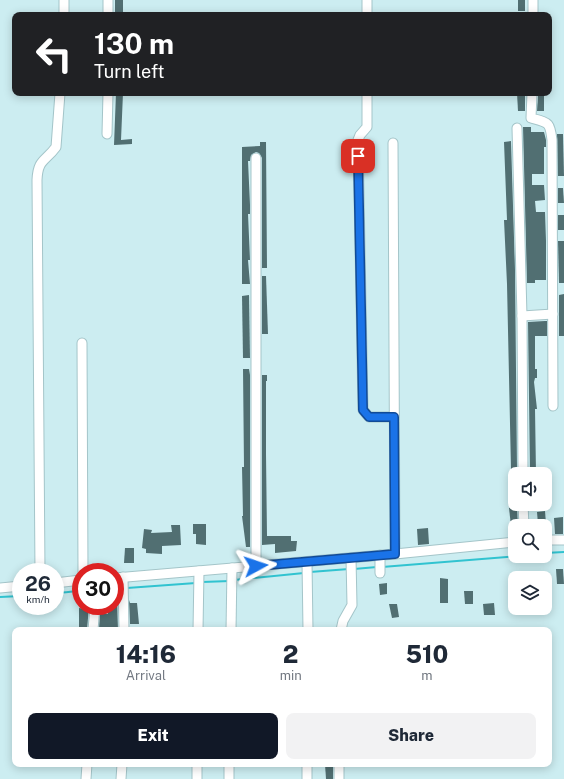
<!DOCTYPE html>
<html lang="en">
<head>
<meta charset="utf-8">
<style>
  :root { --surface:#fff; --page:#f2f2f3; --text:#1f2937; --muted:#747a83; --accent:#111827 }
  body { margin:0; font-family:"Public Sans",sans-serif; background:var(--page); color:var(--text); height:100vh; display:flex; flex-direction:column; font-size:15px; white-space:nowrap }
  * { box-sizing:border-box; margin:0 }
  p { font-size:13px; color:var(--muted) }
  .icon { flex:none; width:22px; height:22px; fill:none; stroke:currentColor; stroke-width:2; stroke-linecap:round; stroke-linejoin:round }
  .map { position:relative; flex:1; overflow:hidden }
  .panel { position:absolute; left:12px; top:627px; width:540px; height:140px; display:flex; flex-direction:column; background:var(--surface); border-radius:8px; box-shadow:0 2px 10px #0003 }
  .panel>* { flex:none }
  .top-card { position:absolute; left:12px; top:12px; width:540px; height:84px; border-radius:8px; box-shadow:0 2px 10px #0003; background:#202124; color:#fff; overflow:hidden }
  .fabs { position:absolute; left:508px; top:467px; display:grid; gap:8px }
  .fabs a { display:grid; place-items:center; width:44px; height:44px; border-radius:8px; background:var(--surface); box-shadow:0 2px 10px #0003; font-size:20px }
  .speed { position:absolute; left:12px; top:563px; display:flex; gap:8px; font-size:20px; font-weight:700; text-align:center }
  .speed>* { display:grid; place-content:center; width:52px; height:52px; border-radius:50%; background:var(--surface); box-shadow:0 2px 10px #0003; line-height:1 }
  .speed small { font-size:10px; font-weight:400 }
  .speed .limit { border:6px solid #d22; background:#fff; color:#111 }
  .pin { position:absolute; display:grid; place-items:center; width:34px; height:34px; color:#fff; margin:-17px; border-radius:8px; box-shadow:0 2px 6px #0006 }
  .me { position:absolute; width:44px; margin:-22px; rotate:85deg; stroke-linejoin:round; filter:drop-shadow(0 0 3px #0008) }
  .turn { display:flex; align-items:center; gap:14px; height:84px; padding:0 16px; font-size:18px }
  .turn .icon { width:52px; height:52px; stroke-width:2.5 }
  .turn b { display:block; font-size:28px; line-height:34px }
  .eta { display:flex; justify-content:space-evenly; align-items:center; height:68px; text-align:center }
  .eta b { font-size:24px; font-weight:800; line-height:28px }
  .action { display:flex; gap:8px; margin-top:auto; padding:8px 16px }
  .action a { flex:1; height:46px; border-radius:8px; background:var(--accent); color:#fff; font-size:16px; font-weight:800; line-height:46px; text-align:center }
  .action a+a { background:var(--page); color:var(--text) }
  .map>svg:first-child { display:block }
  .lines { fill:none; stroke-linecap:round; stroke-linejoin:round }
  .stream { stroke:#31c3d0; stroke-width:2 }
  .building { fill:#516f72 }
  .minor-casing { stroke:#a4c5c9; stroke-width:11 }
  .minor { stroke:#fff; stroke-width:9 }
  .route-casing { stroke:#114b97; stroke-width:10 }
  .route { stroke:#1a73e8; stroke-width:7 }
</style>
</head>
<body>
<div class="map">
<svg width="564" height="779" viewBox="0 0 564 779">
  <rect width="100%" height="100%" fill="#ccedf1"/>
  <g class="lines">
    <g class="stream">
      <path d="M545 553 564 552"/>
      <path d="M382 567 518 556"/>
      <path d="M354 569 377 567"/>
      <path d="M310 572 349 569"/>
      <path d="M234 580 304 573"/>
      <path d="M202 582 230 581"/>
      <path d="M127 588 196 583"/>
      <path d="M115 589 120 588"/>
      <path d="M55 591C62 595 73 590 81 591"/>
      <path d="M0 597 21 596"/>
    </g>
  </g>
  <g class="building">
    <path d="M115 0H123V13L115 14Z"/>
    <rect x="518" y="0" width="7" height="11"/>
    <path d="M116 93H123L121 140 132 139V144L114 145Z"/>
    <path d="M517 93H525V111H518Z"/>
    <path d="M538 96H544V111H537Z"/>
    <path d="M523 127H531V132H544L546 140V147H544V174H532V185H544L545 200 535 201 536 212H545L546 241V280H535V283H527Z"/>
    <path d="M557 134H563L564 176H558Z"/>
    <path d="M511 141 515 270 517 470H511L507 284 504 220H507L504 142Z"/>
    <path d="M260 142H266L267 268H262V158L259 153 256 152 251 155 250 161H248L250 205V214H248L250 260H248L250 284H242V147L260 146Z"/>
    <path d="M558 188H563L564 203H558Z"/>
    <rect x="558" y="215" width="6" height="15"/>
    <path d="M558 241H564V283H559Z"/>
    <path d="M262 276H266L268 334H262Z"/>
    <path d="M564 294V336H559V295Z"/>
    <path d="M249 295 250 358H243L242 296Z"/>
    <path d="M545 321H547V336H535V369H537V378H535L534 382 537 409H535L536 474H530L528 322Z"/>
    <path d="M243 369H249L250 375V547H246L242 516H243L242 467H244Z"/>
    <path d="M262 375H267V381H266V454L267 536H291V541H297L296 551 275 553V544L262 545Z"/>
    <path d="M517 507 518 526H511L509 508Z"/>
    <path d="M545 511 546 524H538L537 512Z"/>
    <path d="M563 517V534H555L554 518Z"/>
    <path d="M193 524H206V545L196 544V534H193Z"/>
    <path d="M171 525H180L181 545 162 546V554L146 553V549L142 548 144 529 152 530 151 533 172 532Z"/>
    <path d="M428 528 429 544 418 545 417 529Z"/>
    <path d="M125 548H134V563H124Z"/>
    <path d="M556 569H563L564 584H557Z"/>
    <path d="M440 578 448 579V603H440Z"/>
    <path d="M387 583V594L380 595 379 584Z"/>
    <path d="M464 591H473V604H465Z"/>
    <path d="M115 599H117L118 630 99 629 100 613 108 614V606H115Z"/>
    <path d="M129 600 130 603H137L139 624H130Z"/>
    <path d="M494 603 495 615H484L483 604Z"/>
    <path d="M389 604H397L399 617 392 618Z"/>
    <path d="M86 606H89L87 630H79V608L86 609Z"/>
    <path d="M325 764H333V779H326Z"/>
  </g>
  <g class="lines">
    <defs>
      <g id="minor">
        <path d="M367 0V15"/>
        <path d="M533 0V15"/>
        <path d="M64 15V0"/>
        <path d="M108 15V0"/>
        <path d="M367 93V127L360 135 358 140 363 410 369 417H394"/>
        <path d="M532 93 531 118C549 123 550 122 552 140L553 406"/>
        <path d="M517 128 522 316 523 474"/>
        <path d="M107 134 108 93"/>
        <path d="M393 143 395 554"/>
        <path d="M256 158V566"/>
        <path d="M522 316 553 314"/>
        <path d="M82 343 83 572"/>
        <path d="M523 504 524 526"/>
        <path d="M545 540H564"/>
        <path d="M380 555V573"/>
        <path d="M307 562 308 630"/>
        <path d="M40 572 37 180C38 159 45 162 56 147L60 93"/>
        <path d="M123 577 124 630"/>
        <path d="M115 578 395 554 515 542"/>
        <path d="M55 583 81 580"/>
        <path d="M0 588 21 586"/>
        <path d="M93 630 95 606"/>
        <path d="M198 630 199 571"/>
        <path d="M231 630 232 568"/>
        <path d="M341 630 343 621 352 605 351 558"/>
        <path d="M86 779 87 764"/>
        <path d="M121 779 122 764"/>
        <path d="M197 779V764"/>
        <path d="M229 779V764"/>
        <path d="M307 779V764"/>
        <path d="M339 779V764"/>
      </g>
    </defs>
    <use href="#minor" class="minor-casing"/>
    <use href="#minor" class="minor"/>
  </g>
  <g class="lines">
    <defs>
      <path id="route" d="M256 566 395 554 394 417H369L363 410 358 156"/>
    </defs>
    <use href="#route" class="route-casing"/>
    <use href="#route" class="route"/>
  </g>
</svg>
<div class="fabs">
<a><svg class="icon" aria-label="sound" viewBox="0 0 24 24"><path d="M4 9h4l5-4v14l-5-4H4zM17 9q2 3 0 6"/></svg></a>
<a><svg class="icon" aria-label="search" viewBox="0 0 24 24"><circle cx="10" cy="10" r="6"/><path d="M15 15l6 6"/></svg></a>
<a><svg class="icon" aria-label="layers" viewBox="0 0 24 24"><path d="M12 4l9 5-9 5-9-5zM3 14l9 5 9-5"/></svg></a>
</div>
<div class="speed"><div>26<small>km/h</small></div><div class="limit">30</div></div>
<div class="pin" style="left:358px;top:156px;background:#d93025"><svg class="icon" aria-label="arrive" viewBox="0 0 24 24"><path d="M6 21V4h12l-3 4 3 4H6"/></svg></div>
<svg class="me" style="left:256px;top:566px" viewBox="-20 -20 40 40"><path d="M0-17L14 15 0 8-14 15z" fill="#1a73e8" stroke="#fff" stroke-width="4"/></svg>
<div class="top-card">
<div class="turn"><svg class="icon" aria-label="left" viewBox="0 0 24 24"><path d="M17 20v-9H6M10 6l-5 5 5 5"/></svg><div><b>130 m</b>Turn left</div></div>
</div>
<section class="panel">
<div class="eta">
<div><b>14:16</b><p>Arrival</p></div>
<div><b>2</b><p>min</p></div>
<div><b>510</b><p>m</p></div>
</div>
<div class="action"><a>Exit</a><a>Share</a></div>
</section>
</div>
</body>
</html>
